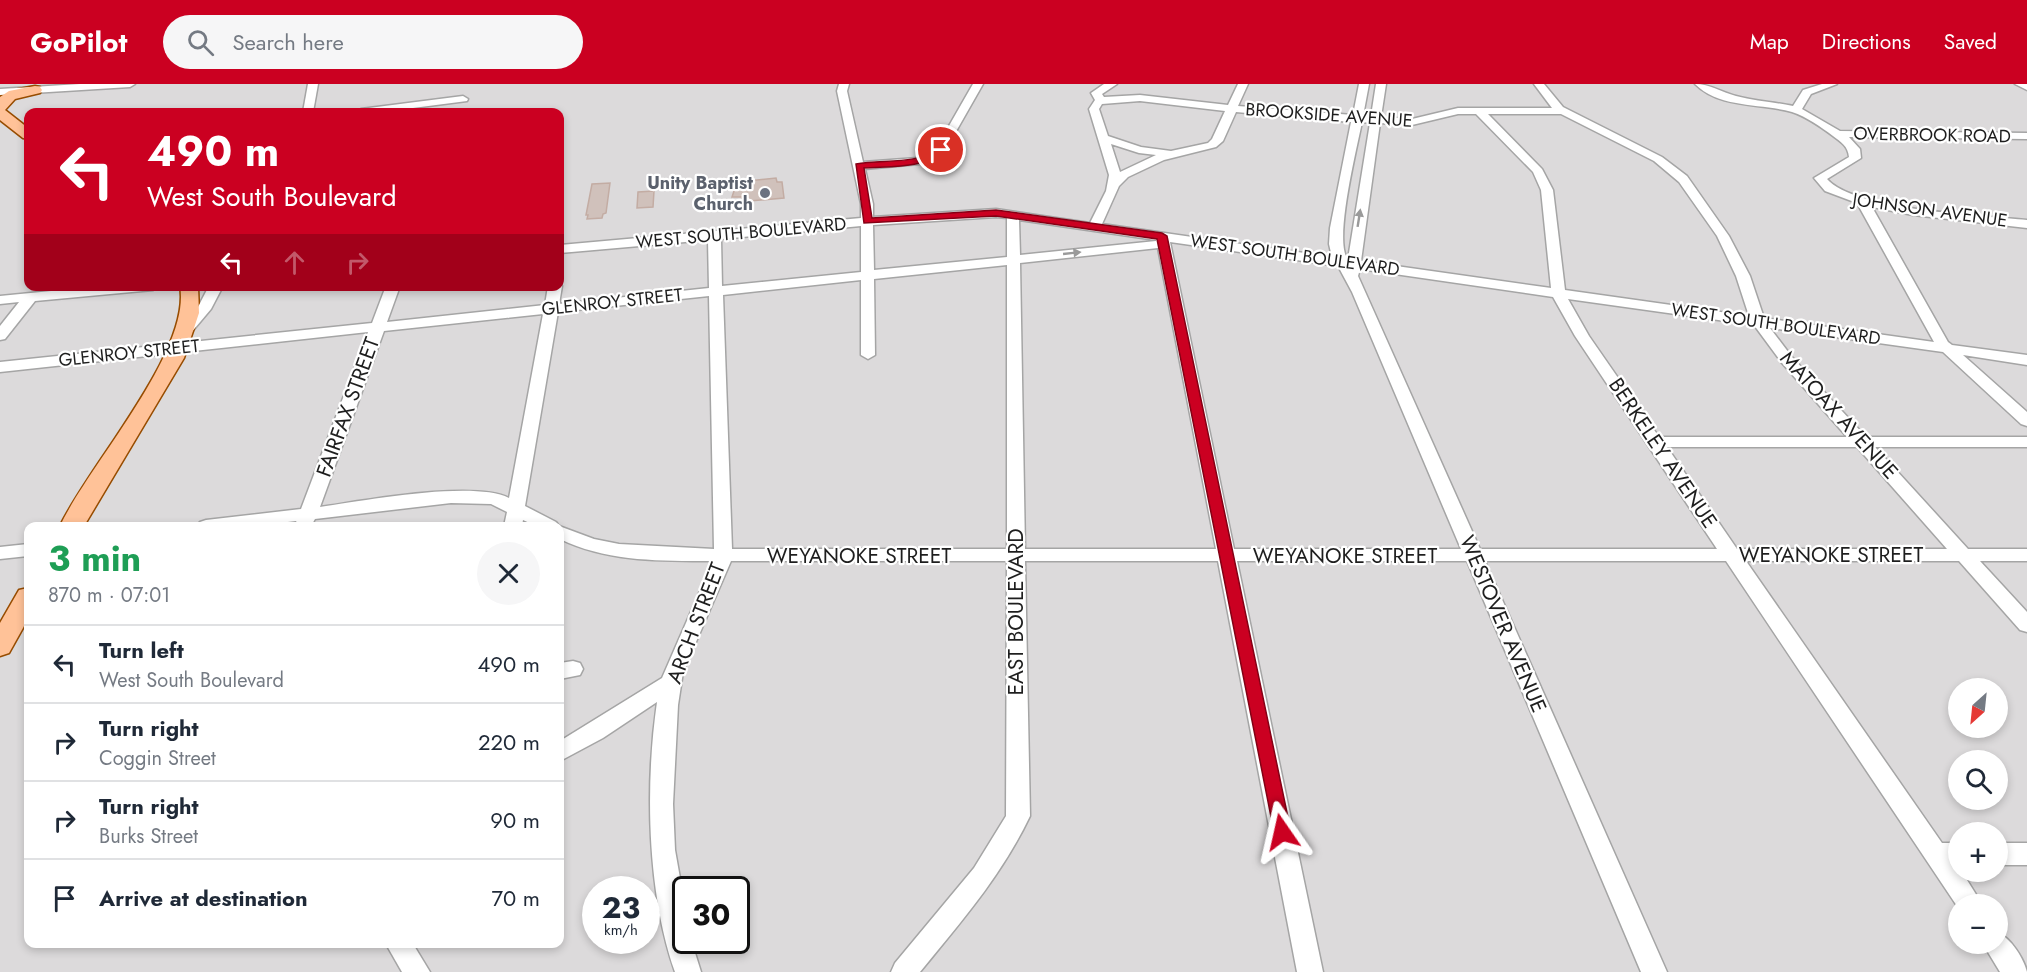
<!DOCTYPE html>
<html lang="en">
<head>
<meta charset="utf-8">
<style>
  :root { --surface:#fff; --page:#f6f6f7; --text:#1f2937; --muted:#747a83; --line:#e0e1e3; --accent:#cb0021 }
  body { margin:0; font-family:Jost,sans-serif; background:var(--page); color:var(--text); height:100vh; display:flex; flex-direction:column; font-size:22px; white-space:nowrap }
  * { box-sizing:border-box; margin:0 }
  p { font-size:20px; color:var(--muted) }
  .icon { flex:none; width:33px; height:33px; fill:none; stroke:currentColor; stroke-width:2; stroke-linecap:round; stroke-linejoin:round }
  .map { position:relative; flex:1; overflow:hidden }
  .drawer { position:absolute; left:24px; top:438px; width:540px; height:426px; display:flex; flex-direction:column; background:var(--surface); border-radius:12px; box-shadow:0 3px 9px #0003 }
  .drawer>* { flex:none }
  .banner { position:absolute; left:24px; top:24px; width:540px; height:183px; border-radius:12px; box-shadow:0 3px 9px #0003; background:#cb0021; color:#fff; overflow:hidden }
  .needle { width:39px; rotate:207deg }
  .fabs { position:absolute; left:1948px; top:594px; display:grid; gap:12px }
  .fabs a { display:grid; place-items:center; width:60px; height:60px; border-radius:50%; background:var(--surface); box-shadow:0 3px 9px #0003; font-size:30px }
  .speed { position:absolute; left:582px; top:792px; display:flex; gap:12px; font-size:30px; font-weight:700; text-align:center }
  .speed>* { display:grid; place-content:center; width:78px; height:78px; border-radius:50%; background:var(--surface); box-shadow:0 3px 9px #0003; line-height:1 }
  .speed small { font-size:15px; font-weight:400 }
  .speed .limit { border:3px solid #111; border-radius:9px; background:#fff; color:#111 }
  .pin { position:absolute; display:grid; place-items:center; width:51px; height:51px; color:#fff; margin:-26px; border:3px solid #fff; border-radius:50%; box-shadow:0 2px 6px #0007 }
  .me { position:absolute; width:66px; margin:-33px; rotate:349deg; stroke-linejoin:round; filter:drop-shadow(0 0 4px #0008) }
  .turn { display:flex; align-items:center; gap:21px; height:126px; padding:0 24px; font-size:27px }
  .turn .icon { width:78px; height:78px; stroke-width:2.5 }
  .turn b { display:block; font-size:42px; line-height:51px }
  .lanes { display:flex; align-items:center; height:57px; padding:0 24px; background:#0003; justify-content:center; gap:30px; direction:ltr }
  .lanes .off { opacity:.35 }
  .round { display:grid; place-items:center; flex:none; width:63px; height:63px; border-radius:32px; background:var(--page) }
  .headline { display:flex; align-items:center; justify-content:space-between; height:102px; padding:0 24px }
  h1 { font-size:36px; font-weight:700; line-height:45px; color:#1e9e55 }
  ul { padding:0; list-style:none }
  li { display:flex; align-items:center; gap:18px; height:78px; padding:0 24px; border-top:2px solid var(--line) }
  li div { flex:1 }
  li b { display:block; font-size:22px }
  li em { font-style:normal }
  header { display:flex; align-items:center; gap:36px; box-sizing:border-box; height:84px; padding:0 30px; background:var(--accent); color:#fff }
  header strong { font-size:28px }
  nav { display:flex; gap:33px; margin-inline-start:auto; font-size:21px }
  .search { width:420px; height:54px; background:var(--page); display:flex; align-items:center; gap:15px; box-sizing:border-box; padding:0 21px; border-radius:33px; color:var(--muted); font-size:22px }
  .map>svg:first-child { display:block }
  .residential { fill:#dcdadb; fill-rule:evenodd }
  .building { fill:#d0c1bb; stroke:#c3aca3; stroke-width:1.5 }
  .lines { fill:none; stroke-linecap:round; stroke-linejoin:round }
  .minor-casing { stroke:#a5a5a5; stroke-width:3 }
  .major-casing { stroke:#974c00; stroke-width:3 }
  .minor { fill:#fff; fill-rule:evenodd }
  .major { fill:#ffc298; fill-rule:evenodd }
  .oneway { fill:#9a9a9a }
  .route { fill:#cb0021; stroke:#840015; stroke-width:1.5 }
  .worship-dot { fill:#6b7280; stroke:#fff; stroke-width:2 }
  .labels { text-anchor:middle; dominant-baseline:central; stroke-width:4.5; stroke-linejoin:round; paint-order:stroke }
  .far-street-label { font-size:18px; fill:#1e1e1e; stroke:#fff }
  .far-worship-label { font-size:18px; font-weight:bold; fill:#5b616d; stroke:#fff; text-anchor:end }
  .street-label { font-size:21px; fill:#1e1e1e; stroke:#fff }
</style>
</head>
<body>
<header>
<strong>GoPilot</strong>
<div class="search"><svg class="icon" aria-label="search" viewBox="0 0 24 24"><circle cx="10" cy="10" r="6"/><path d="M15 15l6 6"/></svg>Search here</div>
<nav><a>Map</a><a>Directions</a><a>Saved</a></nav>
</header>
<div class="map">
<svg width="2027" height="888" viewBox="0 0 2027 888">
  <rect width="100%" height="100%" fill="#f0e9e2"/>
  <path class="residential" d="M0 0H2027V888H0ZM28 28H560V202H28ZM28 442H560V860H28ZM1959 604H1998V644H1959ZM1959 676H1998V716H1959ZM1959 748H1998V788H1959ZM596 806H646V856H596ZM686 806H736V856H686ZM1959 820H1998V860H1959Z"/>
  <g class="building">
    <path d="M776 94 777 98H782L784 114 749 117H742V113H732L735 104 748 102V97Z"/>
    <path d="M610 99 606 129 603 130 602 134 587 135 588 131H586L592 100Z"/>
    <path d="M654 107 653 123 637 124 638 108Z"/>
  </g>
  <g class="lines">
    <defs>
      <g id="minor">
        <path d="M80 0H135L130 3 0 11V5Z"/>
        <path d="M308 0H318L313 28H303Z"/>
        <path d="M839 0H849L847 7 863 78 917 74 934 68 973 0H983L942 72 919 80 865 85 873 120V133L996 125 1090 139 1106 107 1109 91 1089 25 1095 16 1091 9 1104 0H1117L1102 10 1104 13 1140 11 1228 21 1238 0H1248L1238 22 1353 31 1359 0H1369L1363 32H1371L1376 0H1386L1381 33 1412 35 1458 24H1552L1534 0H1544L1563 23 1662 73 1687 92 1729 152 1750 192 1764 234 1934 258 1857 119 1825 107 1814 94 1849 73C1848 62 1841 58 1833 52 1821 43 1807 33 1792 28 1761 19 1720 25 1695 0 1710 0 1721 8 1736 12 1755 17 1774 18 1793 22L1803 6 1822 0H1837L1811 10 1802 25 1840 47 2027 49V55L1849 53 1860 65 1861 74 1827 95C1853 126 1985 132 2027 136V144L1913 131 1872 123 1948 258 1952 261 2027 271V281L1963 271 2027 328V342L2021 340 1943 268 1770 244 1792 273 1866 353H2027V363H1875L1968 465H2027V477H1980L2027 528V548L2020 546 1959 477H1746L1942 759H1959V781H1957L1959 788H1962L1982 820H1959V825L1726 477H1485L1667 888H1641L1467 477H1237L1323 888H1297L1218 477H1025L1030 732C1002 791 961 838 920 888H891L895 879 974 784 1006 732 1007 477H731L683 588 678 621 673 720 675 766 686 828V856H691L701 888H675C647 809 645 701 657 618L603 654 560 677V657L662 594 713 477C661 477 607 478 560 455V442H536L523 436 522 442H504L507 428 491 420 451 419 315 435 311 442H299L296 437 253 442H197L200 438 206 436 301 425 368 248 0 288V278L372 239 386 202H400L387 238 545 221 548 202H560V199L562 202 559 220 709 204 708 156 560 169V161L861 134V120L837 7ZM1140 17 1225 27 1212 55 1208 59 1171 67 1141 63 1108 52 1099 25 1102 20ZM1236 28 1351 38 1330 144 1329 160 1332 173 1102 140 1119 102 1128 93 1164 76 1216 63 1223 57ZM1458 30H1476L1533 88 1541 106 1551 204 1361 177 1380 39 1412 41ZM1488 30H1561L1654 77 1679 98 1717 152 1736 192 1749 232 1565 206 1553 106 1542 85ZM1362 38 1370 39 1348 175C1333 159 1357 64 1362 38ZM1111 60 1139 69 1156 71 1120 88ZM996 133 1007 134V173L874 186 873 141ZM1019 136 1156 156V157L1020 171ZM861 142V188L722 202 721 155ZM1170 158 1338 182 1352 208 1461 465H1234ZM1158 164 1216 465H1025L1020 179ZM1007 181V465H732L723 211 861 196V271L868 275 875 271 874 195ZM1360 185 1553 213 1575 252 1717 465H1480L1358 192ZM709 212 714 465 619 460 594 455 559 442 556 438 525 422 558 228ZM1568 215 1754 241 1782 279 1847 353H1659L1589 252ZM543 230 509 414C473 396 363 417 320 423L384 247ZM1667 363H1857L1947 465H1737Z"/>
        <path d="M2015 0H2027V6Z"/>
        <path d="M463 12 468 15 467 17 382 28H356L361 25Z"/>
        <path d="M102 202H160L153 206 35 217 5 255 0 256V242L19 218 0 220V212Z"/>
        <path d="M209 202H223L211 225 190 250H180L178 247 198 223Z"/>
        <path d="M28 460V472L0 475V463Z"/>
        <path d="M573 577 580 579 583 585 580 591 560 595V579Z"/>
        <rect x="1998" y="759" width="29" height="22"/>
        <path d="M1998 849C2011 854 2024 875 2027 888H2000L1983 860H1998Z"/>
        <path d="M386 860H413L430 888H402Z"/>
      </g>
      <g id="major">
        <path d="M35 2 40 3 42 6 40 9 15 15 5 26 28 44V55L23 54 0 36V13L9 7Z"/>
        <path d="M180 202H198L199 229 184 274 84 442H60C88 382 192 267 180 202Z"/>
        <path d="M28 504V535L9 569 0 572V539L19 506Z"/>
      </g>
    </defs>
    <use href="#minor" class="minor-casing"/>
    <use href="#major" class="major-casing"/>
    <use href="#minor" class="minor"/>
    <use href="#major" class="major"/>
  </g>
  <defs><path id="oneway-solid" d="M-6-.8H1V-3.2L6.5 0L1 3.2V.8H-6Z" transform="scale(1.5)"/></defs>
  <g class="oneway">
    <use href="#oneway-solid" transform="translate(1359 134) rotate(-81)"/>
    <use href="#oneway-solid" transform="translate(1072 169) rotate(-6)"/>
  </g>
  <path class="route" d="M938 65 945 66C927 85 889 82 864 84L872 134 996 126 1162 149 1167 152 1291 748 1289 753 1282 756 1276 753 1274 748 1157 155 996 132 864 139 856 80C883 75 916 81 938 65Z"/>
  <circle class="worship-dot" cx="765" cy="109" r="6"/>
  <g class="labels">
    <g class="far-street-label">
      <text transform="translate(1329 31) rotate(4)">BROOKSIDE AVENUE</text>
      <text transform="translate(1932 51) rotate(1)">OVERBROOK ROAD</text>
      <text transform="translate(1930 126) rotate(8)">JOHNSON AVENUE</text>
      <text transform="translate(741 149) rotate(-5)">WEST SOUTH BOULEVARD</text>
      <text transform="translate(1295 171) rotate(8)">WEST SOUTH BOULEVARD</text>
      <text transform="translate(612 218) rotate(-6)">GLENROY STREET</text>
      <text transform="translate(1776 240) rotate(8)">WEST SOUTH BOULEVARD</text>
      <text transform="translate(129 269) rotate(-6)">GLENROY STREET</text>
    </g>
    <g class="far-worship-label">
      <text x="753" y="99">Unity Baptist<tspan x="753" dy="21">Church</tspan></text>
    </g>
    <g class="street-label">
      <text transform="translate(348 323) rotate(-70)">FAIRFAX STREET</text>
      <text transform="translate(1839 331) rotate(48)">MATOAX AVENUE</text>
      <text transform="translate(1663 369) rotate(56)">BERKELEY AVENUE</text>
      <text x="1831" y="471">WEYANOKE STREET</text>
      <text x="859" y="472">WEYANOKE STREET</text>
      <text x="1345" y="472">WEYANOKE STREET</text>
      <text transform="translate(1016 528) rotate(-90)">EAST BOULEVARD</text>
      <text transform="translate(696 539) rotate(-69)">ARCH STREET</text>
      <text transform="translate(1503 540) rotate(67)">WESTOVER AVENUE</text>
    </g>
  </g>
</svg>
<div class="fabs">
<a><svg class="needle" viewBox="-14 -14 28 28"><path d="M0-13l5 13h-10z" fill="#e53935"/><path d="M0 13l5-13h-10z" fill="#747a83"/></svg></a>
<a><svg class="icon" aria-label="search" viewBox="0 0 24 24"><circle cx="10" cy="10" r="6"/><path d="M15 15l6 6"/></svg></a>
<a>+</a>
<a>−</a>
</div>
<div class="speed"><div>23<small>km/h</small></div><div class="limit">30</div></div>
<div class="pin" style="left:941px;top:66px;background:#d93025"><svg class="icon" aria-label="arrive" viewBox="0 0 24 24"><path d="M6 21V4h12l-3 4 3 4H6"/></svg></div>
<svg class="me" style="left:1282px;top:748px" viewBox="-20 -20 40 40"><path d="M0-17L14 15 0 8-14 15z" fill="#cb0021" stroke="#fff" stroke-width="4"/></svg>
<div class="banner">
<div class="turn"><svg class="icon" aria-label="left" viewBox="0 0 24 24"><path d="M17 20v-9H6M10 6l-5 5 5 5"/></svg><div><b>490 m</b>West South Boulevard</div></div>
<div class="lanes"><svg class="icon" aria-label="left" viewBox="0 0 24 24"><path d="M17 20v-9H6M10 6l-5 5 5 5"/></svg><svg class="icon off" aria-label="ahead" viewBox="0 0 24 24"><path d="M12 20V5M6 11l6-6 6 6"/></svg><svg class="icon off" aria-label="right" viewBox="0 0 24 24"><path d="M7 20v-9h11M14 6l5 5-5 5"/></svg></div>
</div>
<section class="drawer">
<div class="headline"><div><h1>3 min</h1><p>870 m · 07:01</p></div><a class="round"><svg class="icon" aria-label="close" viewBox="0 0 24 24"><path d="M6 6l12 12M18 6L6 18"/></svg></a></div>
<ul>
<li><svg class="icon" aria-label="left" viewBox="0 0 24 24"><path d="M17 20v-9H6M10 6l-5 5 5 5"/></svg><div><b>Turn left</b><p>West South Boulevard</p></div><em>490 m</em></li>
<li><svg class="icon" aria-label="right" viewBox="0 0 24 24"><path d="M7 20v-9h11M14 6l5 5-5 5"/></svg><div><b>Turn right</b><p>Coggin Street</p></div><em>220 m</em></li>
<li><svg class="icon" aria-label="right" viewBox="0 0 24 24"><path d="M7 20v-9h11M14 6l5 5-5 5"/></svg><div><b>Turn right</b><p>Burks Street</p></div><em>90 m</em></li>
<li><svg class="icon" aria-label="arrive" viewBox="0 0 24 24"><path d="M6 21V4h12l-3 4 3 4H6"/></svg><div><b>Arrive at destination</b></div><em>70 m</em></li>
</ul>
</section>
</div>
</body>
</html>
